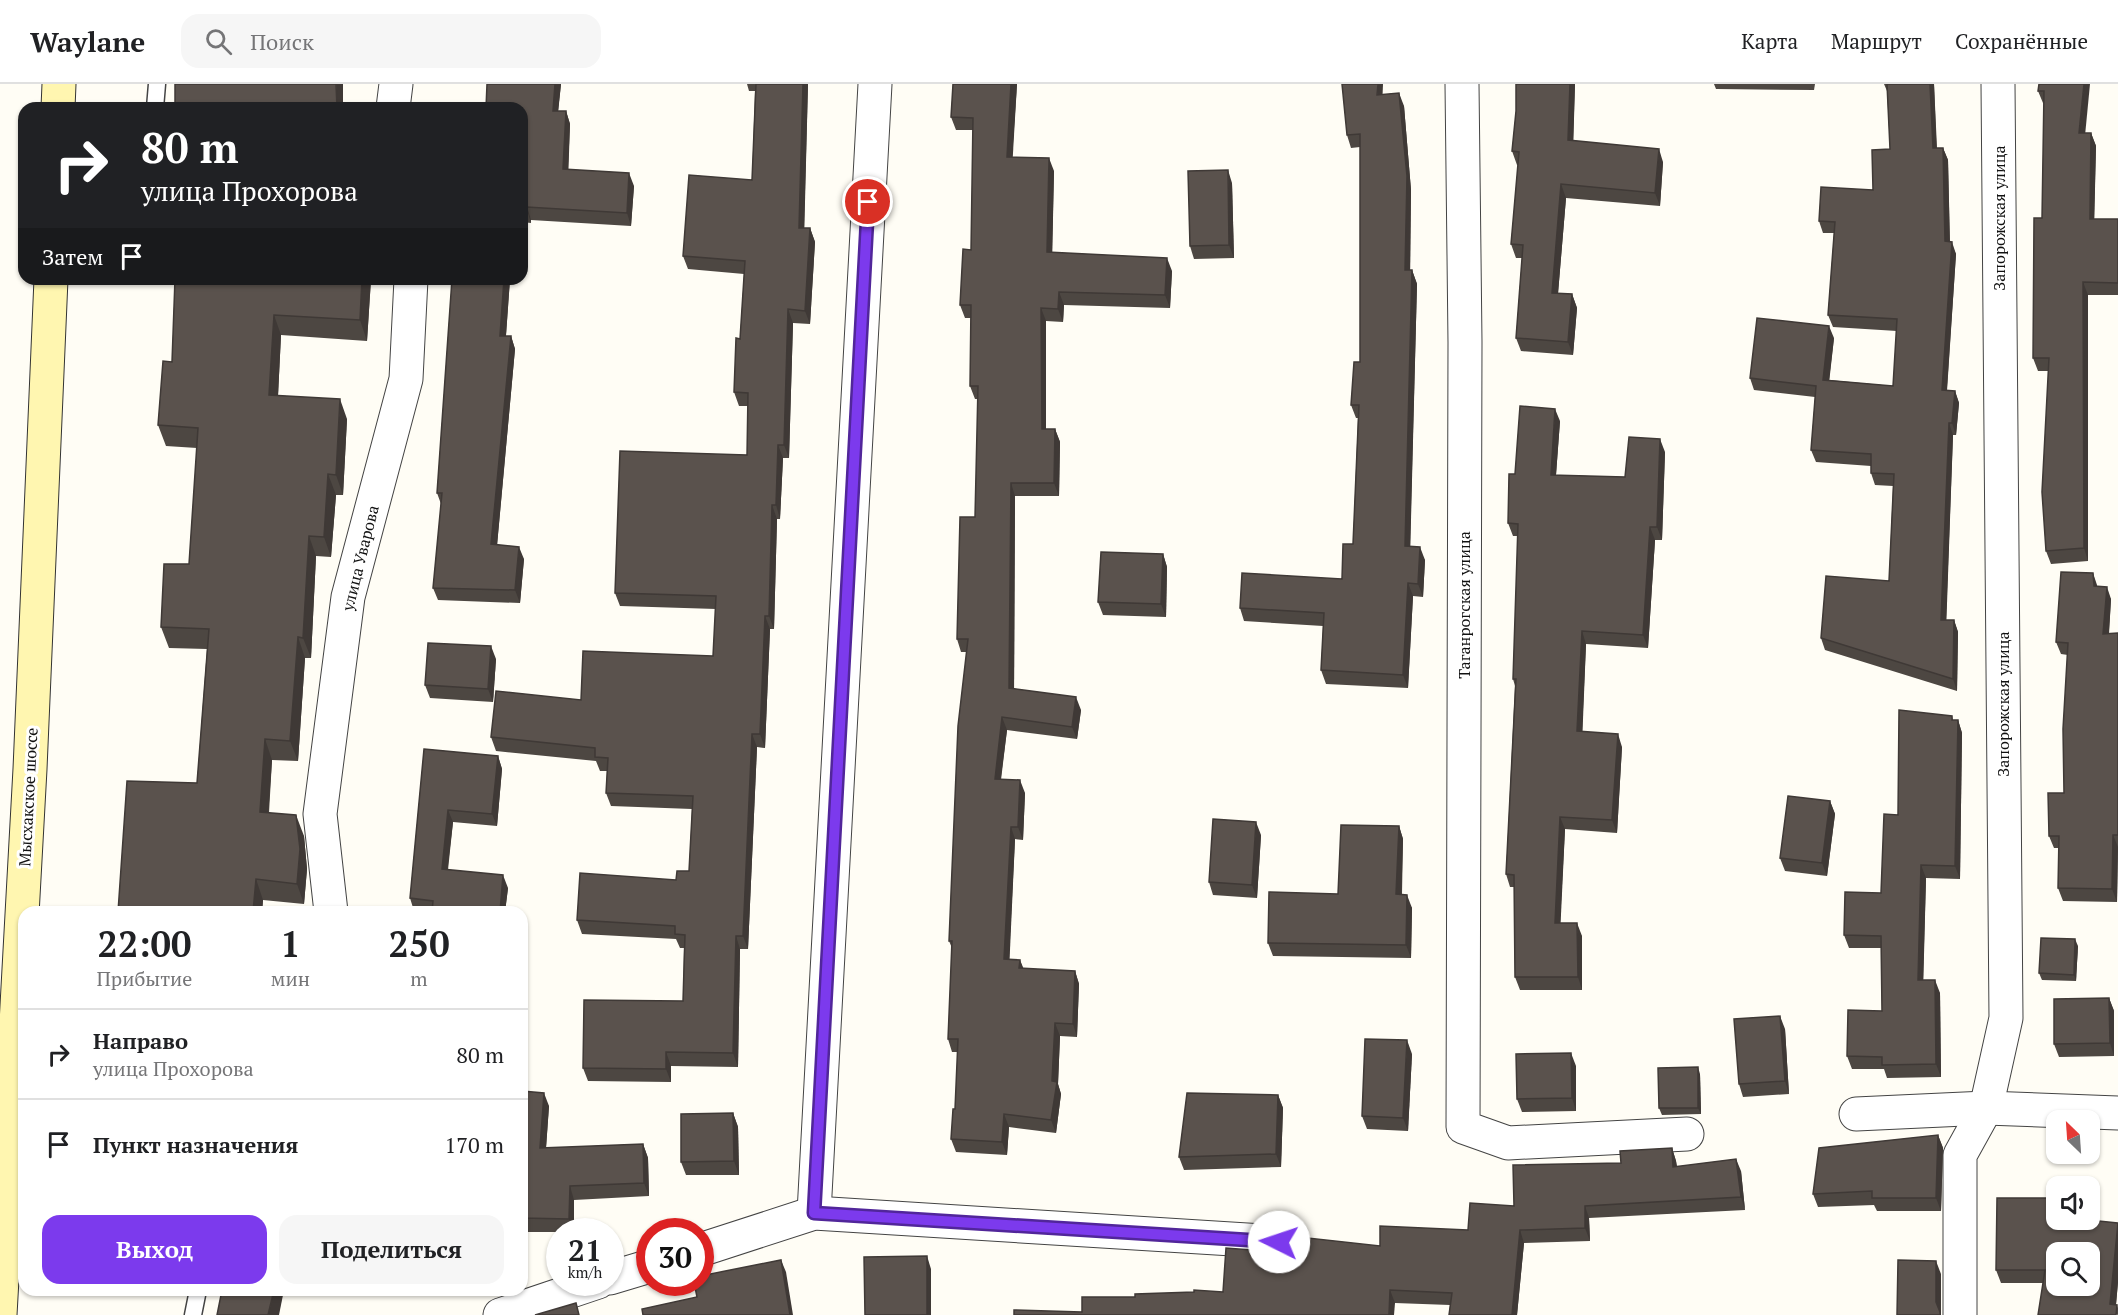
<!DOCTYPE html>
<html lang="ru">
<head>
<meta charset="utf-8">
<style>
  :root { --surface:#fff; --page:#f6f6f6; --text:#202124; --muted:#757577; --line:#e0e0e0; --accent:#7c3aed }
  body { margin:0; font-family:"PT Serif",serif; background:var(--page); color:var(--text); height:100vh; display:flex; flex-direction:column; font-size:22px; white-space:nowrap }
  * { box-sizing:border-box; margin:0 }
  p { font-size:20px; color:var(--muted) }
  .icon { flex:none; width:33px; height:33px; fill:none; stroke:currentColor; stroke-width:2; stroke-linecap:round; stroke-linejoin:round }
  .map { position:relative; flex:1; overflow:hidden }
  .details { position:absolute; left:18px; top:822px; width:510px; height:390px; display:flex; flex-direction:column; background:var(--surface); border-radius:18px; box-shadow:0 2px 4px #0004 }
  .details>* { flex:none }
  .top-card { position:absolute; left:18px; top:18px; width:510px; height:183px; border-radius:18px; box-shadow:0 2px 4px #0004; background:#202124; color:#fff; overflow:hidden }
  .needle { width:39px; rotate:335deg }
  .tools { position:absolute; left:2046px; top:1026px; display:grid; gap:12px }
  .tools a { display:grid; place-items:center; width:54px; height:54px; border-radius:12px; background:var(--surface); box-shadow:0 2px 4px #0004; font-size:30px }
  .speed { position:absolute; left:546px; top:1134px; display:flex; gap:12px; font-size:30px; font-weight:700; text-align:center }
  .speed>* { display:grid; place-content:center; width:78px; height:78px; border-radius:50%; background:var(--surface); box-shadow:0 2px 4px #0004; line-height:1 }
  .speed small { font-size:15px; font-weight:400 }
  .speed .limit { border:9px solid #d22; background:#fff; color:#111 }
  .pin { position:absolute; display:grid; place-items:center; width:51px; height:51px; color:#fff; margin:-26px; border:3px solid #fff; border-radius:50%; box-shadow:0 2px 6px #0007 }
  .me { position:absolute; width:66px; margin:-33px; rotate:274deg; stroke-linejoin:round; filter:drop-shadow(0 0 4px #0008) }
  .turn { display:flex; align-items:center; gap:21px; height:126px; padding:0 24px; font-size:27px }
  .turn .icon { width:78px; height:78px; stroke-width:2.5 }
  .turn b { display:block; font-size:42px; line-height:51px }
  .then { display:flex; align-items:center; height:57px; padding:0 24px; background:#0003; gap:12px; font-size:22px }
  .eta { display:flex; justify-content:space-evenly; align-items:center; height:102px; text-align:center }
  .eta b { font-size:36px; font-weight:700; line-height:42px }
  .primary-button { display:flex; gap:12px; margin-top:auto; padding:12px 24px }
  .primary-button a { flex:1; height:69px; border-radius:18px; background:var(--accent); color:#fff; font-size:24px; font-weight:700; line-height:69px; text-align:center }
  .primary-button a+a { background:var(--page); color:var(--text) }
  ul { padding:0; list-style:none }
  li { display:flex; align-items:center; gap:18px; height:90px; padding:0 24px; border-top:2px solid var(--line) }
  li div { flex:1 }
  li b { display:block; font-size:22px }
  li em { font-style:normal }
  header { display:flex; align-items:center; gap:36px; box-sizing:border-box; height:84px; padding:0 30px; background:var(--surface); border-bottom:2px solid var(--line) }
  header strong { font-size:28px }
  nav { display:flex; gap:33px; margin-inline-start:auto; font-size:21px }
  .search { width:420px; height:54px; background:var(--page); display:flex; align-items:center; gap:15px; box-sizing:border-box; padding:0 21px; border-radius:18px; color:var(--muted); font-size:22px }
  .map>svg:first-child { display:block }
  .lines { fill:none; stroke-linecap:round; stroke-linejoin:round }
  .lane-casing { stroke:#444; stroke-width:19 }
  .street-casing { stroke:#444; stroke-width:35 }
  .secondary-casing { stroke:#333; stroke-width:35 }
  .lane { stroke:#fff; stroke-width:16 }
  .street { stroke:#fff; stroke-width:33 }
  .secondary { stroke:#fff6b0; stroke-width:33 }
  .wall { fill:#4d4742 }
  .shaded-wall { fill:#3f3936 }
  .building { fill:#5a524d; stroke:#3f3936; stroke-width:1.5; fill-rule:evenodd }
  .route-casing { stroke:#51269a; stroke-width:15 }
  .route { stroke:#7c3aed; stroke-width:10 }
  .labels { text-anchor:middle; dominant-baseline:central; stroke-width:6; stroke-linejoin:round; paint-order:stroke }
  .street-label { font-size:16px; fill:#111; stroke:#fff }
</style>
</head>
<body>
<header>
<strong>Waylane</strong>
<div class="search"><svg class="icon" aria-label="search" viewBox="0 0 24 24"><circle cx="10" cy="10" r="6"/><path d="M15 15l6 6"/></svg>Поиск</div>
<nav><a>Карта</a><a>Маршрут</a><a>Сохранённые</a></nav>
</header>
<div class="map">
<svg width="2118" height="1231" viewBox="0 0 2118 1231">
  <rect width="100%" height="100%" fill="#fffdf5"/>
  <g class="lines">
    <defs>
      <g id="lane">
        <path d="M155 24 157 0"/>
        <path d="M193 1231 198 1206"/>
      </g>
      <g id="street">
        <path d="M1462 0 1465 258 1463 1043 1508 1059 1687 1050"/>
        <path d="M393 24 396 0"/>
        <path d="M331 828 320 730 348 513 406 295 411 195"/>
        <path d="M1856 1030 1986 1024 2118 1029"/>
        <path d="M814 1129 875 0"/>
        <path d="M700 1166 814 1129 1279 1158"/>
        <path d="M610 1194 650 1182"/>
        <path d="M500 1231 598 1198"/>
        <path d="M1960 1231V1071L1986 1024 2006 934 1998 0"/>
      </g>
      <g id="secondary">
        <path d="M58 24 59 0"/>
        <path d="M0 1231 30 685 51 195"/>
      </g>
    </defs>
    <use href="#lane" class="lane-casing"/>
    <use href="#street" class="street-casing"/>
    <use href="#secondary" class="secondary-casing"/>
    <use href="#lane" class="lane"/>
    <use href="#street" class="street"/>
    <use href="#secondary" class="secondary"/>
  </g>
  <g class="wall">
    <path d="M487 0H561L558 27H566L570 40 568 85 634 102 631 142 531 136V139L522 138V24Z"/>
    <path d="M747 0H808L804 144H810L815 158 810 240 793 239 789 374H783L780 435H777L774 545H770L765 664 757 663 748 865H740L738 983 671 982V998L588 997 583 984 683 917 684 864H680L676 855 582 850 577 836 676 796 689 787 692 725 611 722 606 709 607 687H600L596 677 496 667 491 653 581 616 713 572 716 525 620 522 615 509 747 371 748 322H739L734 308 740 255 744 190 688 185 683 172 752 96 755 7H749Z"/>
    <path d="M953 0H1017L1012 74 1054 87 1052 169 1172 187 1170 224 1064 221 1063 238 1046 237V345H1055L1060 358 1059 412H1015L1014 605 1081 626 1077 655 1007 646 1001 696 1025 709 1023 756 1015 755 1009 875 1020 876 1023 885 1075 887 1079 900 1077 953 1060 952 1058 1000 1061 1010 1056 1049 1009 1043 1007 1071 956 1068 951 1055 955 1025 958 968H952L948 955 952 864 949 857 967 568H961L957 555 975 433 978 315H975L970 302 971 234H965L960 221 971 166 973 46H956L951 33Z"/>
    <path d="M1516 0H1575L1573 57 1663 78 1660 122 1566 114 1558 209 1572 210 1577 224 1573 271 1521 267 1516 254 1522 174H1516L1511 160 1518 81H1517L1512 67 1516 27Z"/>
    <path d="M1714 0H1815L1814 6 1716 5Z"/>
    <path d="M1884 0H1934L1937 64H1943L1948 76 1950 158 1956 170 1947 307H1955L1959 319 1956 351H1953L1946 536H1954L1958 548 1957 607 1825 566 1821 554 1889 497 1893 402 1875 401 1871 389V382L1816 378 1811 366 1815 313 1754 306 1750 294 1834 254 1829 296 1893 302 1897 247 1833 243 1828 231 1834 149H1823L1819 137 1873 106 1890 65 1887 7Z"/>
    <path d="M2039 0 2085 49H2091L2096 62 2094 135H2118V211H2088V477L2051 480 2046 467 2048 287H2038L2033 274 2042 134 2044 20 2043 19 2038 7Z"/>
    <path d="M1383 10 1404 22 1411 106 1410 186H1412L1417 200 1410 462 1425 476 1423 513 1413 512 1408 604 1326 600 1321 586 1323 542 1244 537 1240 524 1342 495 1353 460 1358 334H1356L1351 321 1360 278V63L1351 64 1347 51Z"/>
    <path d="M1232 99 1234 174 1194 175 1190 162Z"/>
    <path d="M175 195H371L367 257 281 251 278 312 347 335 343 411H336L331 473 316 472 311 574H305L298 677 272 676 269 729 304 752 307 785 304 820 263 816 262 828H118L197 699 207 565 169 564 161 543 189 480 197 364 166 362 158 341 172 278Z"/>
    <path d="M452 195H510L506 252H511L515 265 497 461 524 475 520 519 438 516 433 504 441 420 437 409Z"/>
    <path d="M1560 337 1556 391 1625 393 1665 368 1662 456H1655L1648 564 1586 560 1582 648 1622 663 1617 749 1565 745 1560 839 1582 852V906H1520L1515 893 1514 803H1510L1506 790 1515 602 1513 595 1518 452H1513L1508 439 1515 390Z"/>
    <path d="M1163 470 1167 483 1166 533 1103 531 1098 518Z"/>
    <path d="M2097 502 2111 515 2109 550 2118 549V763L2117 818 2063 817 2058 804 2059 764H2054L2049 752 2064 709 2068 571 2061 570 2056 558Z"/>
    <path d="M496 575 493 618 430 614 425 601Z"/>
    <path d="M1952 632 1953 636H1958L1962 649 1960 795 1926 794 1923 896 1940 909 1941 993 1887 994 1884 985H1852L1847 972 1882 927 1881 864H1849L1844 851 1881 809 1898 731Z"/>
    <path d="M424 665 498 672 502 685 497 742 453 738 448 786 508 804 505 828H427L414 827 410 814Z"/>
    <path d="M1830 717 1835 730 1827 792 1785 787 1780 774Z"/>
    <path d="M1399 742 1403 755 1402 810 1412 824 1411 874 1273 872 1268 859 1338 810Z"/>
    <path d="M1261 751 1257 814 1213 811 1209 798Z"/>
    <path d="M2078 862 2076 897 2042 896 2039 889Z"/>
    <path d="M2109 914 2114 927V972L2059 973 2054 960Z"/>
    <path d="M1785 945 1789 1010 1743 1013 1739 1000Z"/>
    <path d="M1412 970 1408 1047 1367 1045 1362 1032Z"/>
    <path d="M1576 982V1027L1522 1028 1517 1015Z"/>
    <path d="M1700 990 1701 1030 1662 1031 1659 1024Z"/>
    <path d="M522 1007 549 1022 546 1064 643 1060 648 1074 649 1112 574 1116V1148H522Z"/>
    <path d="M1278 1011 1283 1024 1281 1083 1184 1086 1179 1073Z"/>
    <path d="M733 1029 738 1043 739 1091H686L681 1078Z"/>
    <path d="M1938 1051 1943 1064 1941 1127H1877L1874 1121 1818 1123 1813 1110Z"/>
    <path d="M1672 1064 1676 1077 1677 1082 1741 1087 1745 1126 1589 1134 1590 1157 1524 1159 1517 1231H1449L1450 1221 1395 1219 1082 1228 1135 1213 1223 1208 1306 1170 1380 1162 1468 1146 1514 1122 1621 1079Z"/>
    <path d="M2056 1136 2118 1139V1198L2116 1221H2117L2118 1224V1231L2043 1199H2001L1996 1186Z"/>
  </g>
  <g class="shaded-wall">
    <path d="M336 0H343V24H337Z"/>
    <path d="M555 0H561L557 39 553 27Z"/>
    <path d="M803 0H808L804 157 799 144Z"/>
    <path d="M1011 0H1017L1012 86 1007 73Z"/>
    <path d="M1378 0H1383L1382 24 1377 11Z"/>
    <path d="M1570 0H1575L1573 70 1568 56Z"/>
    <path d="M1930 0H1934L1937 76 1933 64Z"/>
    <path d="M2084 0H2090L2084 62 2079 49Z"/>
    <path d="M1399 9 1404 22 1411 106 1410 199 1405 186Z"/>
    <path d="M566 27 570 40 568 98 563 85Z"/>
    <path d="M2091 49 2096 62 2094 148 2090 135Z"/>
    <path d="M1943 64 1948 76 1950 169 1945 157Z"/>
    <path d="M1659 65 1663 78 1660 122 1655 109Z"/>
    <path d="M1049 74 1054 87 1052 181 1047 168Z"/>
    <path d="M1228 86 1232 99 1234 174 1229 161Z"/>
    <path d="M629 89 634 102 631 142 627 129Z"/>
    <path d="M1561 100 1566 114 1557 222 1552 209Z"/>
    <path d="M527 123 531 136V139L527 126Z"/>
    <path d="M810 144 815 158 810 240 805 227Z"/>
    <path d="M1952 158 1956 170 1946 318 1942 306Z"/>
    <path d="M1167 174 1172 187 1170 224 1165 211Z"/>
    <path d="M1412 186 1417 200 1410 475 1405 462Z"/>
    <path d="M362 195H371L367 257 360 236Z"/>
    <path d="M504 195H510L505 264 500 252Z"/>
    <path d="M2083 198 2088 211V477L2084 464Z"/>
    <path d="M1059 208 1064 221 1063 238 1058 225Z"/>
    <path d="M1572 210 1577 224 1573 271 1568 258Z"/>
    <path d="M1041 224 1046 237V358L1042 345Z"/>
    <path d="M788 225 793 239 789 374 784 361Z"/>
    <path d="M274 231 281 251 277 332 269 311Z"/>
    <path d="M1829 242 1834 254 1828 308 1823 296Z"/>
    <path d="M511 252 515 265 496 473 491 460Z"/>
    <path d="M1955 307 1959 319 1956 351 1952 339Z"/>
    <path d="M340 315 347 335 343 411 336 391Z"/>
    <path d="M1555 325 1560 337 1555 404 1551 391Z"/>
    <path d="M1949 339 1953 351 1946 548 1941 536Z"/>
    <path d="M1055 345 1060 358 1059 412 1054 399Z"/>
    <path d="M1660 355 1665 368 1662 456 1657 443Z"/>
    <path d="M778 361 783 374 780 435 776 421Z"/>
    <path d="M328 390 336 411 331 473 324 453Z"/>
    <path d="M1011 399 1015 412 1014 617 1009 604Z"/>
    <path d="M772 421 777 435 774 545 769 532Z"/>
    <path d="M1650 443 1655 456 1648 564 1643 551Z"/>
    <path d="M309 452 316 472 311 574 303 554Z"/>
    <path d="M519 463 524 475 520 519 515 506Z"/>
    <path d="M1420 463 1425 476 1423 513 1418 500Z"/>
    <path d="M1163 470 1167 483 1166 533 1161 520Z"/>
    <path d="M2093 489 2097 501 2098 514 2094 502Z"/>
    <path d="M1408 499 1413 512 1408 604 1403 591Z"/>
    <path d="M2107 503 2111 515 2108 562 2103 550Z"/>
    <path d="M765 532 770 545 765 664 760 650Z"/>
    <path d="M1954 536 1958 548 1957 607 1953 595Z"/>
    <path d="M1582 547 1586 560 1582 660 1577 647Z"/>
    <path d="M298 553 305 574 298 677 290 657Z"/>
    <path d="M491 562 496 575 493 618 488 605Z"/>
    <path d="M1076 613 1081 626 1077 655 1072 643Z"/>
    <path d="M1002 633 1007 646 999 708 995 695Z"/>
    <path d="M1958 636 1962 649 1960 795 1955 782Z"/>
    <path d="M752 650 757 663 748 865 743 852Z"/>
    <path d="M1618 650 1622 663 1617 749 1612 736Z"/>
    <path d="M265 655 272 676 267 748 260 728Z"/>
    <path d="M498 672 502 685 497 742 492 730Z"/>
    <path d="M1020 696 1025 709 1023 756 1018 743Z"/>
    <path d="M1830 717 1835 730 1827 792 1822 779Z"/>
    <path d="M448 726 453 738 446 798 442 785Z"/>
    <path d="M296 731 304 752 307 785 304 820 297 800Z"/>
    <path d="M1560 733 1565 745 1560 852 1555 839Z"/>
    <path d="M1256 738 1261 751 1257 814 1252 801Z"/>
    <path d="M1399 742 1403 755 1401 824 1396 810Z"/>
    <path d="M1011 743 1015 755 1009 888 1004 875Z"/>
    <path d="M2113 751 2118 763 2117 818 2112 805Z"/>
    <path d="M1921 781 1926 794 1923 909 1918 896Z"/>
    <path d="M503 791 508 804 505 828H500Z"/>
    <path d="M256 795 263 816 262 828H253Z"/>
    <path d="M1407 811 1412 824 1411 874 1406 861Z"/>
    <path d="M1577 839 1582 852V906L1578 893Z"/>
    <path d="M736 852 740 865 738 983 733 969Z"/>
    <path d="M2075 855 2078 862 2076 897 2074 891Z"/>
    <path d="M1020 876 1025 888 1019 884Z"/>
    <path d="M1075 887 1079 900 1077 953 1073 940Z"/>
    <path d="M1935 896 1940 909 1941 993 1936 980Z"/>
    <path d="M2109 914 2114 927V972L2110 959Z"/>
    <path d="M1780 932 1785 945 1789 1010 1785 997Z"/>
    <path d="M1055 939 1060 952 1058 1000 1061 1010 1056 1049 1051 1036Z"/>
    <path d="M1407 956 1412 970 1408 1047 1403 1034Z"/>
    <path d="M666 968 671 982V998L666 985Z"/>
    <path d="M1571 969 1576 982V1027L1572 1014Z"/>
    <path d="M1698 983 1700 990 1701 1030 1698 1024Z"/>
    <path d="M544 1009 549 1022 545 1078 540 1064Z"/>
    <path d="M1278 1011 1283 1024 1281 1083 1276 1070Z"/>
    <path d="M733 1029 738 1043 739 1091 734 1077Z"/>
    <path d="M1004 1030 1009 1043 1007 1071 1002 1058Z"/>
    <path d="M1938 1051 1943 1064 1941 1127 1936 1114Z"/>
    <path d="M643 1060 648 1074 649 1112 644 1099Z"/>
    <path d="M1672 1064 1676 1077 1678 1095 1673 1083Z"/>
    <path d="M1736 1075 1741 1087 1745 1126 1741 1113Z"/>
    <path d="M570 1102 574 1116V1148L569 1135Z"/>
    <path d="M1585 1122 1589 1134 1590 1157 1585 1144Z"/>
    <path d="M2118 1139V1198L2115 1231 2110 1220Z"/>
    <path d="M1520 1146 1524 1159 1517 1231H1512Z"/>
    <path d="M927 1172 931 1185V1231H927Z"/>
    <path d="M781 1176 786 1188 793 1231H790Z"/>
    <path d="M1936 1177 1941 1190V1231H1940L1936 1218Z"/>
    <path d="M274 1206H284L279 1231H268Z"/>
    <path d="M1390 1206 1395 1219 1394 1231H1389Z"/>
  </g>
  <g class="building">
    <path d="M175 0H336L337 24H175Z"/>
    <path d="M487 0H555L553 27H566L563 85 629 89 627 129 527 123V126H522V24H486Z"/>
    <path d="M756 0H803L799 144H810L805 227 788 225 784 361H778L776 421H772L769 532H765L760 650H752L743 852H736L733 969 666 968V985L583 984 584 916 683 917 685 851 675 850V842L577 836 580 789 676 796 677 787H689L693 712 606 709 608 674 595 673V664L491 653 496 607 581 616 583 567 713 572 716 512 615 509 620 367 747 371 748 309 734 308 736 254 740 255 745 177 683 172 689 91 752 96Z"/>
    <path d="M953 0H1011L1007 73 1049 74 1047 168 1167 174 1165 211 1059 208 1058 225 1041 224 1042 345H1055L1054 399H1011L1009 604 1076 613 1072 643 1002 633 995 695 1020 696 1018 743H1011L1004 875 1020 876 1019 884 1075 887 1073 940 1055 939 1052 997 1057 998 1051 1036 1004 1030 1002 1058 951 1055 953 1025H955L958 955H948L952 857H949L958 642 968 555H957L960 433H975L978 302H970L971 221H960L963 165 971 166 973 34 951 33Z"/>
    <path d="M1342 0H1378L1377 11 1399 9 1407 92 1405 186H1412L1405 462 1420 463 1418 500 1408 499 1403 591 1321 586 1324 529 1240 524 1242 489 1342 495 1343 460H1353L1359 321H1351L1354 278H1360V50L1347 51Z"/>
    <path d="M1516 0H1570L1568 56 1659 65 1655 109 1561 100 1552 209 1572 210 1568 258 1516 254 1523 161 1511 160 1519 68 1512 67 1516 27Z"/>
    <path d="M1887 0H1930L1933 64H1943L1945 157 1952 158 1942 306 1955 307 1952 339H1949L1941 536H1954L1953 595 1821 554 1826 492 1889 497 1894 390 1871 389V370L1811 366 1816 302 1750 294 1757 234 1829 242 1823 296 1893 302 1897 235 1828 231 1835 138 1819 137 1821 103 1873 106 1872 66 1890 65Z"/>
    <path d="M2039 0H2084L2079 49H2091L2090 135H2118V199L2083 198 2084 464 2046 467 2042 408 2049 274H2033L2034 134H2042L2044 7H2038Z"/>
    <path d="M1228 86 1229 161 1190 162 1188 87Z"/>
    <path d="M175 195H362L360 236 274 231 269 311 340 315 336 391 328 390 324 453 309 452 303 554 298 553 290 657 265 655 260 728 296 731 300 765 297 800 256 795 253 828H118L127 697 197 699 209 545 161 543 164 480H189L198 344 158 341 163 277 172 278Z"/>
    <path d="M452 195H504L500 252H511L491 460 519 463 515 506 433 504 442 409H437Z"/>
    <path d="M1520 322 1555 325 1551 391 1625 393 1629 353 1660 355 1657 443H1650L1643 551 1582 547 1577 647 1618 650 1612 736 1560 733 1555 839H1577L1578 893H1515L1514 791 1506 790 1516 595H1513L1518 440 1508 439 1509 390H1515Z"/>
    <path d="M1101 468 1163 470 1161 520 1098 518Z"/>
    <path d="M2061 488 2093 489 2094 502 2107 503 2103 550 2118 549V751H2113L2112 805 2058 804 2059 752H2049L2048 709H2064L2063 645 2068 559 2056 558Z"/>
    <path d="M428 559 491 562 488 605 425 601Z"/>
    <path d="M1899 626 1952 632V636H1958L1955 782 1921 781 1918 896H1935L1936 980 1882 981V973L1847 972 1848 926 1882 927 1881 852 1844 851 1845 808 1881 809 1884 730 1898 731Z"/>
    <path d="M424 665 498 672 492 730 448 726 442 785 503 791 500 828H432L433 817 410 814Z"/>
    <path d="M1788 712 1830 717 1822 779 1780 774Z"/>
    <path d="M1213 735 1256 738 1252 801 1209 798Z"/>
    <path d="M1341 741 1399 742 1396 810 1407 811 1406 861 1268 859 1269 808 1338 810Z"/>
    <path d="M2041 854 2075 855 2074 891 2039 889Z"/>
    <path d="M2109 914 2110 959 2054 960V915Z"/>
    <path d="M1780 932 1785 997 1739 1000 1734 935Z"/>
    <path d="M1365 955 1407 956 1403 1034 1362 1032Z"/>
    <path d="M1571 969 1572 1014 1517 1015 1516 970Z"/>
    <path d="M1698 983V1024H1659L1658 984Z"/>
    <path d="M522 1007 544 1009 540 1064 643 1060 644 1099 570 1102 569 1135 522 1134Z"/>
    <path d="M1187 1009 1278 1011 1276 1070 1179 1073Z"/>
    <path d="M733 1029 734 1077 681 1078V1030Z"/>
    <path d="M1938 1051 1936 1114H1872V1107L1813 1110 1819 1064Z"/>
    <path d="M1672 1064 1673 1083 1736 1075 1741 1113 1585 1122V1144L1520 1146 1512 1231H1449L1452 1209 1390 1206 1389 1231H1014V1226L1082 1228V1213H1135V1210L1194 1208V1206L1223 1208 1226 1164 1306 1170 1308 1154 1380 1162V1142L1468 1146 1470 1119 1514 1122 1513 1081 1621 1079 1620 1067Z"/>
    <path d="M1997 1114H2056V1136H2089L2118 1139 2110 1220 2117 1221 2116 1231H2038L2045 1186H1996ZM2056 1168H2090V1202H2056Z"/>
    <path d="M927 1172V1231H865L864 1173Z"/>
    <path d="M781 1176 790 1231H643L642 1225 697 1213 694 1198H700V1192Z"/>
    <path d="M1898 1176 1936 1177V1218L1940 1228V1231H1897Z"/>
    <path d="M222 1206H274L268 1231H217Z"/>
    <path d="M576 1219 579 1231H535Z"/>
  </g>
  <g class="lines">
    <defs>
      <path id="route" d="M868 118 814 1129 1279 1158"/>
    </defs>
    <use href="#route" class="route-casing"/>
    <use href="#route" class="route"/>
  </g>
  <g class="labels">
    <g class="street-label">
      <text transform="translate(1999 134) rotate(-90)">Запорожская улица</text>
      <text transform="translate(360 474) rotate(-76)">улица Уварова</text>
      <text transform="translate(1464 521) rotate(-90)">Таганрогская улица</text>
      <text transform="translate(2003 620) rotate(-90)">Запорожская улица</text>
      <text transform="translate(28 713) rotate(-87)">Мысхакское шоссе</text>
    </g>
  </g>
</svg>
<div class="tools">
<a><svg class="needle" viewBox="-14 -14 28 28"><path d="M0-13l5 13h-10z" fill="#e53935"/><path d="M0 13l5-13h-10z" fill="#757577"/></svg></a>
<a><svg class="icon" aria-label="sound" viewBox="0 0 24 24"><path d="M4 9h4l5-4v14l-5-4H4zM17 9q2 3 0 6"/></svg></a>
<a><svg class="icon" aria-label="search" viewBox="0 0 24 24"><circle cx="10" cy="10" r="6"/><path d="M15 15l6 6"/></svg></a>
</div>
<div class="speed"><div>21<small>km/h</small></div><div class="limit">30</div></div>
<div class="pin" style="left:868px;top:118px;background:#d93025"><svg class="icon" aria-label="arrive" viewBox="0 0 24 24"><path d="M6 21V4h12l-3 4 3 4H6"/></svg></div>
<svg class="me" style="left:1279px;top:1158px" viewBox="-20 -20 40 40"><circle r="19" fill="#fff"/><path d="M0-13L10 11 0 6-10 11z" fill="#7c3aed"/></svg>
<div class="top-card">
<div class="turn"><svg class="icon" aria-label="right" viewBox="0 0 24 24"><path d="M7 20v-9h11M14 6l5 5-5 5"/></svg><div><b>80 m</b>улица Прохорова</div></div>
<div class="then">Затем<svg class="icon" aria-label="arrive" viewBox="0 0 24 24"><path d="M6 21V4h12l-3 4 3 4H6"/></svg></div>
</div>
<section class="details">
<div class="eta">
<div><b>22:00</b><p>Прибытие</p></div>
<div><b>1</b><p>мин</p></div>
<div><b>250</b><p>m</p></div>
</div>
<ul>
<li><svg class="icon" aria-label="right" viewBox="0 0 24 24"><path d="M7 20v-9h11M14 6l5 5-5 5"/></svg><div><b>Направо</b><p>улица Прохорова</p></div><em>80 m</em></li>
<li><svg class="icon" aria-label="arrive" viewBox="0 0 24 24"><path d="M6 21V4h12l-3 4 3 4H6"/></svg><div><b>Пункт назначения</b></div><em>170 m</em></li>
</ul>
<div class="primary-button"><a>Выход</a><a>Поделиться</a></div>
</section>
</div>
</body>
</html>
